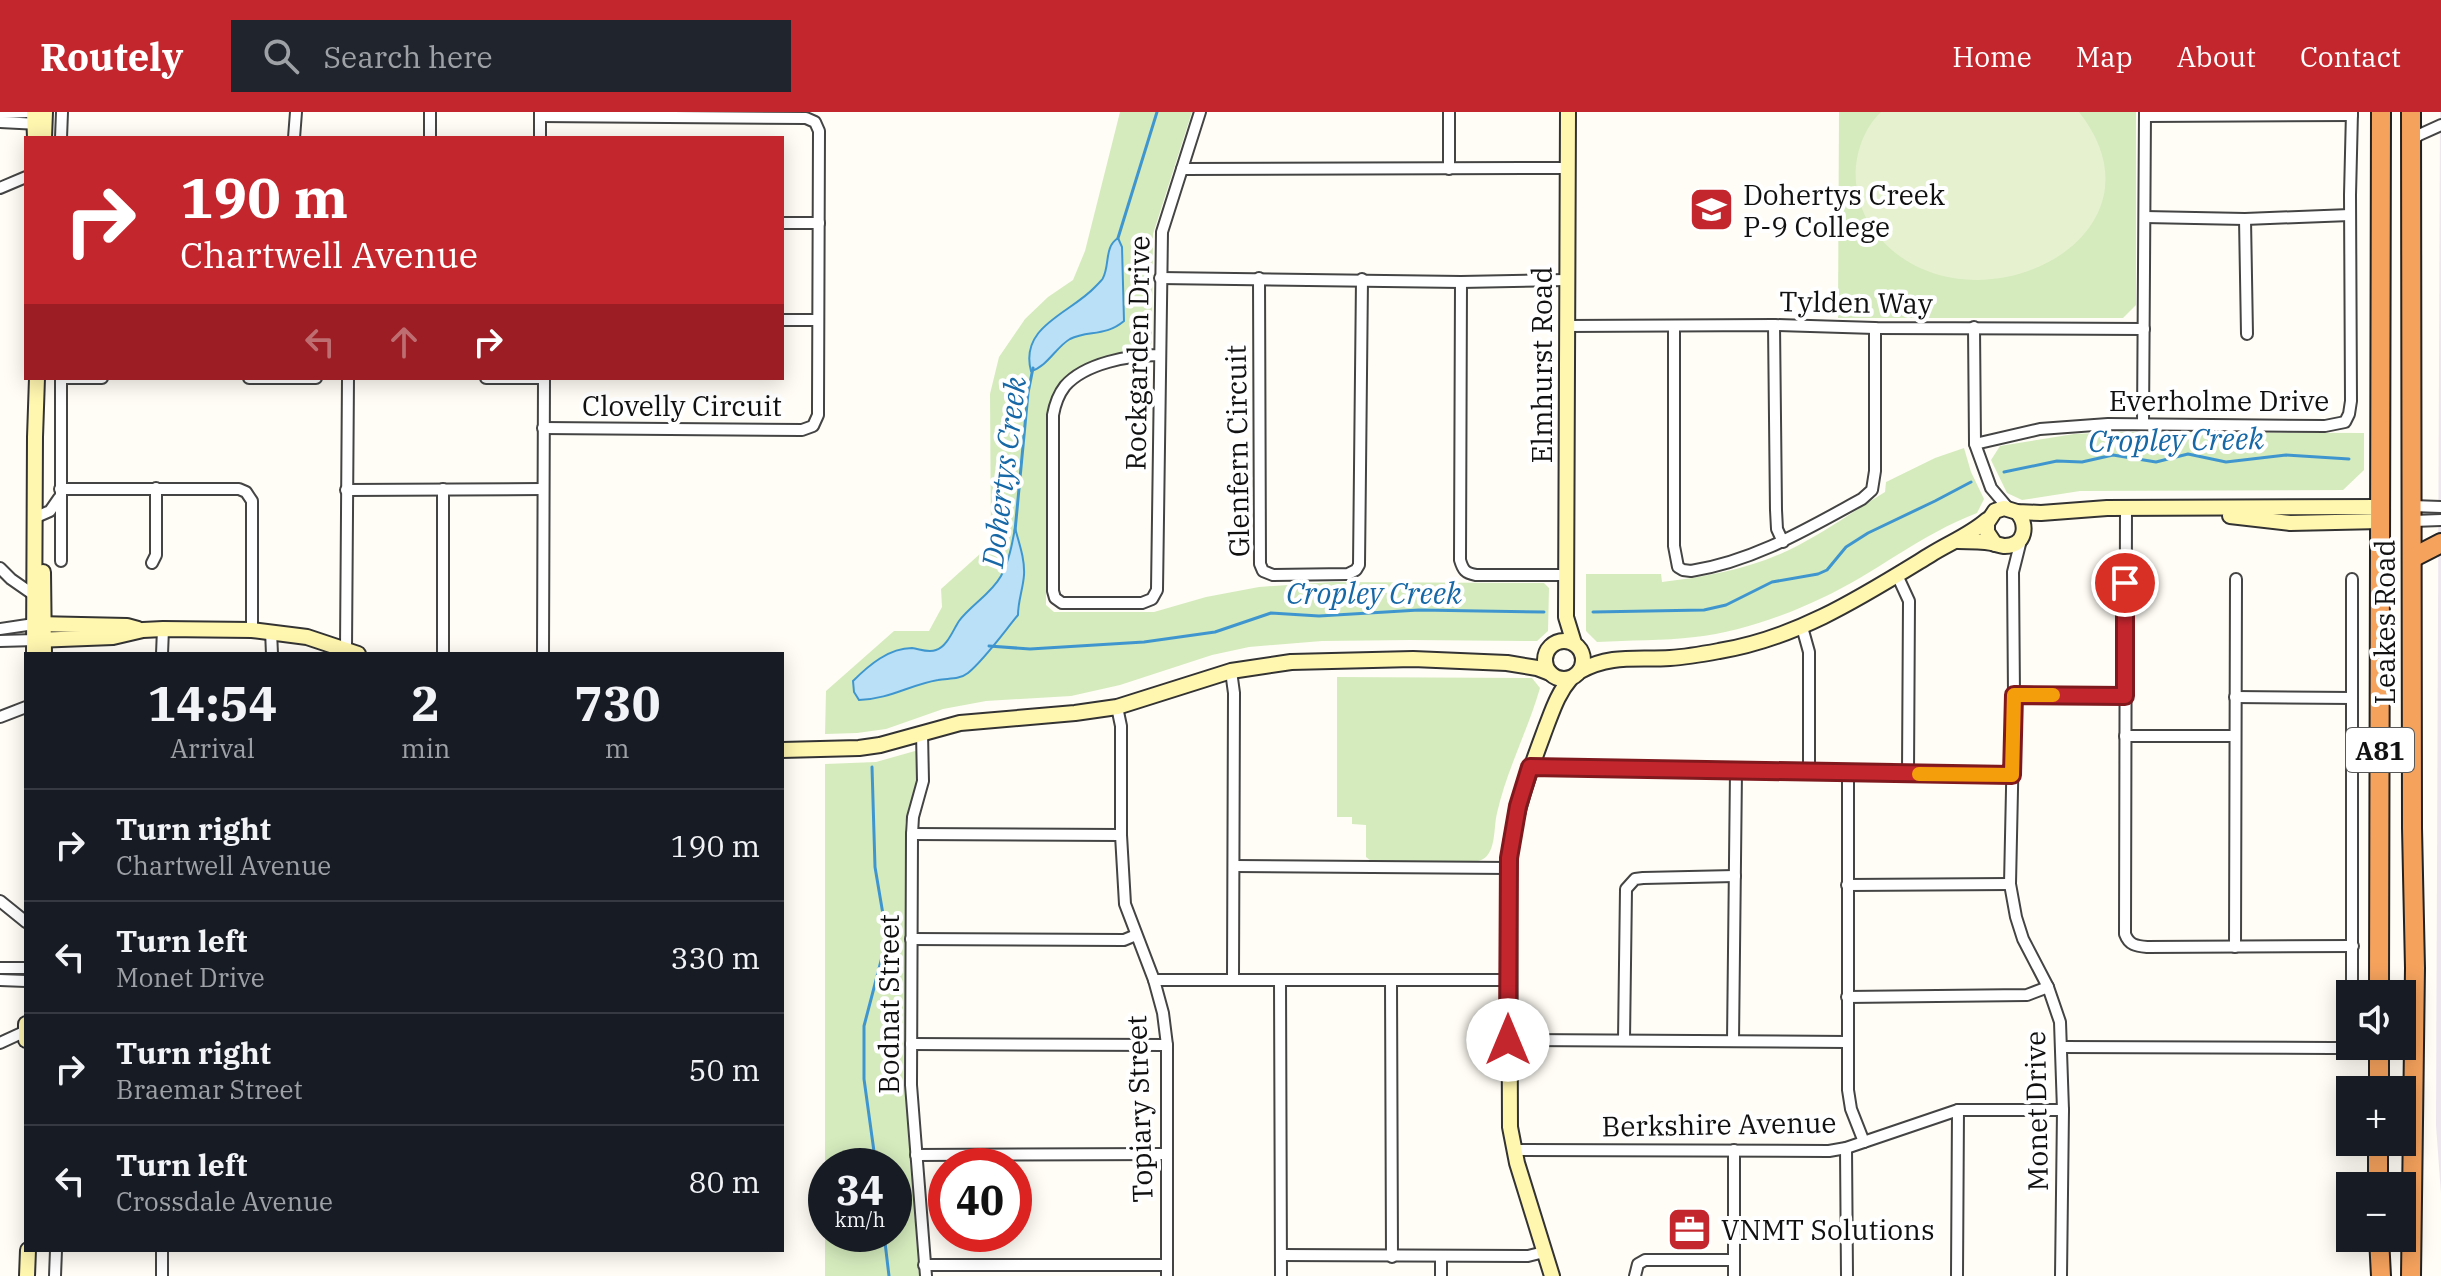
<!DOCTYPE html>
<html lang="en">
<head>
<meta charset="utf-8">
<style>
  :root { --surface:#171b24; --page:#20242c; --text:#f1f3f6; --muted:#9ea1a6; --line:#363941; --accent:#c4262e }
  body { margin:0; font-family:"IBM Plex Serif",serif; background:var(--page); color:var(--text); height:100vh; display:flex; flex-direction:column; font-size:30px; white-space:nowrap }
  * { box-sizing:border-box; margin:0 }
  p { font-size:26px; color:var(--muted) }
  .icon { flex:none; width:44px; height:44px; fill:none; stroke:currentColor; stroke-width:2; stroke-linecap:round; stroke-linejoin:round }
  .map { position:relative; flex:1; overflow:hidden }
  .panel { position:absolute; left:24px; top:540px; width:760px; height:600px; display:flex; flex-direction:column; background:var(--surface); border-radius:0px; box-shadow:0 4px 20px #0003 }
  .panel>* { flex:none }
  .hud { position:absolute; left:24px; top:24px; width:760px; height:244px; border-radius:0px; box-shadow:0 4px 20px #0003; background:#c4262e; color:#fff; overflow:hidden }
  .buttons { position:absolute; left:2336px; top:868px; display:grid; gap:16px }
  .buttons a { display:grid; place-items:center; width:80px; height:80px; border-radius:0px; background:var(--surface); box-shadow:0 4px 20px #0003; font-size:40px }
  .speed { position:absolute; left:808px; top:1036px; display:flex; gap:16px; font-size:40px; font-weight:700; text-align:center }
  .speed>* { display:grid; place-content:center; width:104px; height:104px; border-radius:50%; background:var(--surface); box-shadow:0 4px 20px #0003; line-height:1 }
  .speed small { font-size:20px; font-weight:400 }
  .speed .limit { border:12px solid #d22; background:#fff; color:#111 }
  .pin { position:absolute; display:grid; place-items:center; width:68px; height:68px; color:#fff; margin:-34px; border:4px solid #fff; border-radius:50%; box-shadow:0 2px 8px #0007 }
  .me { position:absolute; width:88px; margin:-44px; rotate:0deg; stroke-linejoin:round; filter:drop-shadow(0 0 6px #0008) }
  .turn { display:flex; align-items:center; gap:28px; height:168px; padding:0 24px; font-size:36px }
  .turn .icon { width:104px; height:104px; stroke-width:2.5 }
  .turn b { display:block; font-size:56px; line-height:68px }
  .lanes { display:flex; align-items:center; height:76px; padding:0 24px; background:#0003; justify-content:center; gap:40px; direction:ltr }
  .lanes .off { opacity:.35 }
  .eta { display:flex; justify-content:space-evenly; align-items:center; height:136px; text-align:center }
  .eta b { font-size:48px; font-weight:800; line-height:56px }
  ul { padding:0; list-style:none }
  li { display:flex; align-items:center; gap:24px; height:112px; padding:0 24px; border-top:2px solid var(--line) }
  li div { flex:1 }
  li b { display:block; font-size:30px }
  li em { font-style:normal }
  header { display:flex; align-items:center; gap:48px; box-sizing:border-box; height:112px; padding:0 40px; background:var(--accent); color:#fff }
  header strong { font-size:38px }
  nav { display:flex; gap:44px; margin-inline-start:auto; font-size:28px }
  .search { width:560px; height:72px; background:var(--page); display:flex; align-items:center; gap:20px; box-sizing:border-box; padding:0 28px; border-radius:0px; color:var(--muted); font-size:30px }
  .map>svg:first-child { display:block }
  .industrial { fill:#eee6ef }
  .green { fill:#d5ebbd; fill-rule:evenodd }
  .pitch { fill:#e6f2cf }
  .water { fill:#b9e0f7; stroke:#3f96cf; stroke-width:2 }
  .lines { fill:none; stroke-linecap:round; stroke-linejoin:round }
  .stream { stroke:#3f96cf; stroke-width:3 }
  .street-casing { stroke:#444; stroke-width:14 }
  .secondary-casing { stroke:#333; stroke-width:18 }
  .highway-casing { stroke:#222; stroke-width:22 }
  .street { stroke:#fff; stroke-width:10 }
  .secondary { stroke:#fff6b0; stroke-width:14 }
  .highway { stroke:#f5a25d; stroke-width:18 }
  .route-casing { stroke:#7f191e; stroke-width:20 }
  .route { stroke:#c4262e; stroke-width:14 }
  .slow { stroke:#f59e0b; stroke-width:14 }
  .labels { text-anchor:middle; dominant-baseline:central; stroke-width:8; stroke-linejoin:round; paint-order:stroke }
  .shield { fill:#fff; stroke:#585858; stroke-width:2 }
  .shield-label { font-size:26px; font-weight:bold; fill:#111 }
  .poi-label { font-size:28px; fill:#111; stroke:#fff; text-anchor:start }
  .street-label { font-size:28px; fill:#111; stroke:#fff }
  .water-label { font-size:30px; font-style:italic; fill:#1768a6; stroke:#fff }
</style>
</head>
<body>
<header>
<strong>Routely</strong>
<div class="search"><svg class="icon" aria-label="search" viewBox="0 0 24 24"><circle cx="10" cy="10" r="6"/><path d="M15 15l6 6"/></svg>Search here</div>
<nav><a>Home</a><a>Map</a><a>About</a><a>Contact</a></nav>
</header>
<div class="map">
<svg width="2441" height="1164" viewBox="0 0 2441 1164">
  <rect width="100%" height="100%" fill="#fffdf5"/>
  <path class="industrial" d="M2440 0H2441V1082L2436 1013Z"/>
  <g class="green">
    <path d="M1120 0H1192L1153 122 1152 230 1148 237C1102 249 1057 251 1046 306V493L1054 500H1154L1206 485 1259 475 1332 470 1544 471 1549 476 1548 519 1537 529 1411 528 1322 529 1249 535 1212 543 1120 573 1071 584 986 589 943 597 886 617 857 621 825 622 826 579 894 519H929L942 495 941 477 991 432 990 282 999 245 1025 207 1048 185 1073 168 1085 139Z"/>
    <path d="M1839 0H2136V193L2123 206H1838Z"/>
    <path d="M2120 320 2364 321V358L2343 378 2080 379 2022 388 2007 381 1991 348 2000 334 2074 322Z"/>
    <path d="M1964 336 1971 360 1984 387 1977 401C1921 422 1876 461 1822 486 1785 504 1736 521 1695 525 1663 529 1629 528 1597 530L1586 519V462H1661L1662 470C1706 465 1749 457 1789 438 1822 422 1854 399 1885 380L1886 370 1935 346Z"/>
    <path d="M1337 565 1532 566 1540 576C1528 618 1507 657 1497 701 1493 717 1497 745 1478 749H1371L1366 745V713L1352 712V705H1337Z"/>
    <path d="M915 639 918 641V667L905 711V974L919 1164H825V652L876 650ZM826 1054H894V1122H826Z"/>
  </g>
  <path class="pitch" d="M1881 0H2079C2174 120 1990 219 1893 139 1874 123 1861 103 1857 78 1852 51 1861 19 1881 0Z"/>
  <g class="water">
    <path d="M1118 126 1122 135 1124 209C1105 225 1088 218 1070 227 1056 235 1047 255 1031 259 1019 214 1071 201 1095 175 1095 175 1103 167 1103 166 1110 153 1104 135 1118 126Z"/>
    <path d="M1015 416C1019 431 1025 447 1024 463 1023 477 1018 489 1018 503 1004 520 984 548 968 561 959 568 948 566 938 568 909 573 890 587 859 588L854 580 853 569C869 553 889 536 912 536 920 537 928 541 936 538 947 535 953 518 959 509 971 493 991 482 1001 464 1009 449 1012 433 1015 416Z"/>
  </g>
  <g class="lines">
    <g class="stream">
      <path d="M1118 126 1157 0"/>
      <path d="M2004 360 2057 349 2082 350 2113 343 2156 350 2188 342 2226 350 2286 343 2349 347"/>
      <path d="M1015 419 1028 281 1033 256"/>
      <path d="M1593 500 1704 498 1726 493 1772 470 1818 462 1827 458 1846 435 1868 421 1935 389 1971 370"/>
      <path d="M989 534 1030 537 1144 530 1215 520 1271 501 1319 504 1419 498 1544 500"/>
      <path d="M872 655 875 755 887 826 864 914V967L876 1054"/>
      <path d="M884 1122 889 1164"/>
    </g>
    <defs>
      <g id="street">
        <path d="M430 0V26"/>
        <path d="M540 0V26"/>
        <path d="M0 1 28 0"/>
        <path d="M540 4 806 6 815 10 819 19 818 296V303L813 314 802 318 543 316"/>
        <path d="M2145 4 2352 3"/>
        <path d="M0 10 39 12"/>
        <path d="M61 26 62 0"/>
        <path d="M294 26 296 0"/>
        <path d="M2411 29 2419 23 2441 13"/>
        <path d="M1182 57 1568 56"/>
        <path d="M1449 57V0"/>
        <path d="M0 76 26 65"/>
        <path d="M2145 105 2245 107 2350 103"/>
        <path d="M2245 107 2247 222"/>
        <path d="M782 111H819"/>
        <path d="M1160 166 1461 170 1567 168"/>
        <path d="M1259 166 1260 452 1263 459 1273 463 1348 462 1356 458 1359 453 1362 167"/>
        <path d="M1461 170 1460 448C1463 458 1465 461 1476 463H1566"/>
        <path d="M782 208H818"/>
        <path d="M1774 213 1776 398 1777 417 1783 430"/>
        <path d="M1567 214 1774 213 1875 216 2144 217"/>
        <path d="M1674 214V434L1678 455 1683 458 1691 459C1754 449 1807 417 1862 387L1872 378 1875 359V216"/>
        <path d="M1974 215 1975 332 1991 376 2008 396"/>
        <path d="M1159 243C1130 243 1085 251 1065 274 1058 283 1055 292 1053 303V479L1055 486 1062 491H1142L1152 487 1157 478 1162 120 1200 0"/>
        <path d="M249 266H316"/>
        <path d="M486 266H544"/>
        <path d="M2143 312 2145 0"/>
        <path d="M1975 332 2040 317 2108 312 2325 314 2345 310 2349 302 2351 289 2350 83 2352 0"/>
        <path d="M60 377H239L246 380 252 389V518"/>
        <path d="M443 377V542"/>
        <path d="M346 378 543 377"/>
        <path d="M2412 394 2441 395"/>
        <path d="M2126 396 2125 822C2129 833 2136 834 2147 835L2353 834"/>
        <path d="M34 406 50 399 59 386"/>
        <path d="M2413 409 2441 408"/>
        <path d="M2021 428 2013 460 2014 583 2010 772 2016 805 2023 827 2048 875 2060 910 2063 998 2061 1164"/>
        <path d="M61 449V266H102"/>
        <path d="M152 451 156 443V376"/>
        <path d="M0 456 11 467 34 483"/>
        <path d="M1897 463 1909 489 1908 661"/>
        <path d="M2352 467V882"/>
        <path d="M1802 515 1809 540V660"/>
        <path d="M0 517 34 512"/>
        <path d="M271 519 272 542"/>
        <path d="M0 529 35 528"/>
        <path d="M346 537 348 266"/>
        <path d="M162 542 163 517"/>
        <path d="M543 542 544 266"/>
        <path d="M1231 559 1234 581 1233 867"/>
        <path d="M2014 583 2125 584"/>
        <path d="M2235 585 2352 586"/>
        <path d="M1117 595 1121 614V723L1125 792 1154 868 1163 901 1167 933V1164"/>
        <path d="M0 605 26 595"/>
        <path d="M922 621 923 669 913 705 912 722 911 973 926 1164"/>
        <path d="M2125 624H2235"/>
        <path d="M1530 655 2012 663"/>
        <path d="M1848 661V978L1851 997 1864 1030"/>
        <path d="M912 722 1121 723"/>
        <path d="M1234 754 1509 756"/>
        <path d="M1847 773 2010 772"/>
        <path d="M0 789 26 810"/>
        <path d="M911 827 1124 828 1136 823"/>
        <path d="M2235 835 2236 467"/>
        <path d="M0 856H26"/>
        <path d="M0 868 26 869"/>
        <path d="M1154 868H1508"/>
        <path d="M1280 868 1281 1164"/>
        <path d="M1391 868 1392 1145"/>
        <path d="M1847 885 2027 883 2048 875"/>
        <path d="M1508 928 1847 930"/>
        <path d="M1624 928 1626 777 1635 767 1643 766 1735 764"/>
        <path d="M1733 929 1736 659"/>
        <path d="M0 931 26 919"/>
        <path d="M911 932 1167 933"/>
        <path d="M2062 935 2332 936H2341L2350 926"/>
        <path d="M1846 1036 1847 1164"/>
        <path d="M1513 1038 1829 1039 1846 1036 1958 998H2063"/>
        <path d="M916 1043 1167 1042"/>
        <path d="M162 1138V1164"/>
        <path d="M1281 1143 1528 1144 1544 1140"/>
        <path d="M924 1153H1167"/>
        <path d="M55 1164 56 1138"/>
        <path d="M1441 1164V1145"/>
        <path d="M1635 1164 1638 1152 1645 1148H1734"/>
        <path d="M1734 1164V1038"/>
        <path d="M1957 1164 1958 998"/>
      </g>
      <g id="secondary">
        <path d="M34 0 35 26"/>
        <path d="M1568 0 1566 505 1574 531"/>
        <path d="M44 26 45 0"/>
        <path d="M2230 404 2290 411 2381 409"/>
        <path d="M1958 429C1970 429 1981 429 1992 431 1996 432 2002 434 2005 434 2026 434 2028 412 2017 400"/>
        <path d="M1995 432 1987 420V411L1995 399 2004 396 2017 400 2041 401 2107 396 2381 395"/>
        <path d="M43 460 44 542"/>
        <path d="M36 512 127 514 138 517"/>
        <path d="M35 528 113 525 143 518 163 517 252 518 307 525 358 542"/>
        <circle cx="1564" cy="548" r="19"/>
        <path d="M34 542 35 325 37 266"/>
        <path d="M1580 559C1611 542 1637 548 1670 546 1686 545 1703 542 1719 539 1798 526 1863 484 1930 443 1949 431 1970 423 1987 408"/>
        <path d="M782 638 859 636 880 633 960 611 1075 601 1117 595 1231 559 1291 550 1413 547 1507 551 1537 556 1550 561"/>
        <path d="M26 912V928"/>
        <path d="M27 1164 28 1138"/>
        <path d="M1552 1164 1517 1051 1510 1015 1509 746C1515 697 1529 661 1546 615 1553 597 1558 581 1571 566"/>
      </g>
      <g id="highway">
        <path d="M2411 0 2412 716 2415 856 2411 1164"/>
        <path d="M2412 446 2441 431"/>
        <path d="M2379 882 2381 0"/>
        <path d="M2379 978V934"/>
        <path d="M2378 1074V1030"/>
        <path d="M2379 1126 2381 1164"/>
      </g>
    </defs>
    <use href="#street" class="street-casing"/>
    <use href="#secondary" class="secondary-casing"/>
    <use href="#highway" class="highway-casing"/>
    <use href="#street" class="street"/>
    <use href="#secondary" class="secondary"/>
    <use href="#highway" class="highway"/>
  </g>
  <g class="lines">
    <defs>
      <path id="route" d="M1508 928 1509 746 1518 694 1530 655 2012 663 2014 583 2125 584V471"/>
    </defs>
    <use href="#route" class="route-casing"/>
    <use href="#route" class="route"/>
    <path class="slow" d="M1919 662 2012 663 2014 583H2053"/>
  </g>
  <defs>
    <symbol id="school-square" viewBox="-11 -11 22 22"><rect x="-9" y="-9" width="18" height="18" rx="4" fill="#c4262e" stroke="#fff"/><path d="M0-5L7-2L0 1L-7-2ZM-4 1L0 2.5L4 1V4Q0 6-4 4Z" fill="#fff"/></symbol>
    <symbol id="office-square" viewBox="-11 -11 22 22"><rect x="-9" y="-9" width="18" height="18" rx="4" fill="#c4262e" stroke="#fff"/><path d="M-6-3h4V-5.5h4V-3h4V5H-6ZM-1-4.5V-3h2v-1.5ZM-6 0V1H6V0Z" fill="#fff"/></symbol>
  </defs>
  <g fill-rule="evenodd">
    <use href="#school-square" x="1686" y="72" width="51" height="51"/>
    <use href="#office-square" x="1664" y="1092" width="51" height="51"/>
  </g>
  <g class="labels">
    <rect class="shield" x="2346" y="616" width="68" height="44" rx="6"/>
    <g class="shield-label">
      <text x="2380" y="638">A81</text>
    </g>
    <g class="poi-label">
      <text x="1743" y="82">Dohertys Creek<tspan x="1743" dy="32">P-9 College</tspan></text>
      <text x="1721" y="1117">VNMT Solutions</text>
    </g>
    <g class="street-label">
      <text transform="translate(1856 190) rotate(1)">Tylden Way</text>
      <text transform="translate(1137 241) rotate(-89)">Rockgarden Drive</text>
      <text transform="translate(1541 253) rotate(-90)">Elmhurst Road</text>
      <text x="2219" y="288">Everholme Drive</text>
      <text x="682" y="293">Clovelly Circuit</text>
      <text transform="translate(1237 339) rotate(-91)">Glenfern Circuit</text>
      <text transform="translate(2384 510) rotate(-90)">Leakes Road</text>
      <text transform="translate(888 892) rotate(-90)">Bodnat Street</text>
      <text transform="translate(1139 997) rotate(-92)">Topiary Street</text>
      <text transform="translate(2036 999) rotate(-91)">Monet Drive</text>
      <text transform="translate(1719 1012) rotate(-1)">Berkshire Avenue</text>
    </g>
    <g class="water-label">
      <text transform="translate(2176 327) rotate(-1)">Cropley Creek</text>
      <text transform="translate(1003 360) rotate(-83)">Dohertys Creek</text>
      <text x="1374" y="480">Cropley Creek</text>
    </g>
  </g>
</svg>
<div class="buttons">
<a><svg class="icon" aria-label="sound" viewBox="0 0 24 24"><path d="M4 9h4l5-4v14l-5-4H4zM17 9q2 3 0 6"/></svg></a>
<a>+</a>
<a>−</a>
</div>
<div class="speed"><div>34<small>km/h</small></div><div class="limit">40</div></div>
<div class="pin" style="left:2125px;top:471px;background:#d93025"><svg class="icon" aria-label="arrive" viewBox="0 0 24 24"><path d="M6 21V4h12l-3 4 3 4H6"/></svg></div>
<svg class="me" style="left:1508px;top:928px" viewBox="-20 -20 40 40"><circle r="19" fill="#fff"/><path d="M0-13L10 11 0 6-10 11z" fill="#c4262e"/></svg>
<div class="hud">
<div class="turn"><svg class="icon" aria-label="right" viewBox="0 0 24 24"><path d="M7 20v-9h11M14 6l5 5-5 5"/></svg><div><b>190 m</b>Chartwell Avenue</div></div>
<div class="lanes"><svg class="icon off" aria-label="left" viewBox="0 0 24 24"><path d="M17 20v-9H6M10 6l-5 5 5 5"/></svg><svg class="icon off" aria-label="ahead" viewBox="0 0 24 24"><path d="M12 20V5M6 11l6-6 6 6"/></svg><svg class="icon" aria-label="right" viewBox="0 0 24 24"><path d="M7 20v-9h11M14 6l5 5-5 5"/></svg></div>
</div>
<section class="panel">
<div class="eta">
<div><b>14:54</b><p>Arrival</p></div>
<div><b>2</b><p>min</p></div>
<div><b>730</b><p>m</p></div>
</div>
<ul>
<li><svg class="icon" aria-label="right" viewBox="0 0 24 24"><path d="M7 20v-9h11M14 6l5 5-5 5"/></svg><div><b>Turn right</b><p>Chartwell Avenue</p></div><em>190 m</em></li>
<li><svg class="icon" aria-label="left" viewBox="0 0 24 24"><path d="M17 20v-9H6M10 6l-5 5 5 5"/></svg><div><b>Turn left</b><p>Monet Drive</p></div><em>330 m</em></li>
<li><svg class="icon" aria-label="right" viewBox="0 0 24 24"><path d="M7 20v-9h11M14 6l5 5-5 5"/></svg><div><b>Turn right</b><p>Braemar Street</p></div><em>50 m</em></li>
<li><svg class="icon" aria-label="left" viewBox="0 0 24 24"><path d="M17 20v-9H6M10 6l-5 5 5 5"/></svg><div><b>Turn left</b><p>Crossdale Avenue</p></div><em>80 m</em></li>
</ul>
</section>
</div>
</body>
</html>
